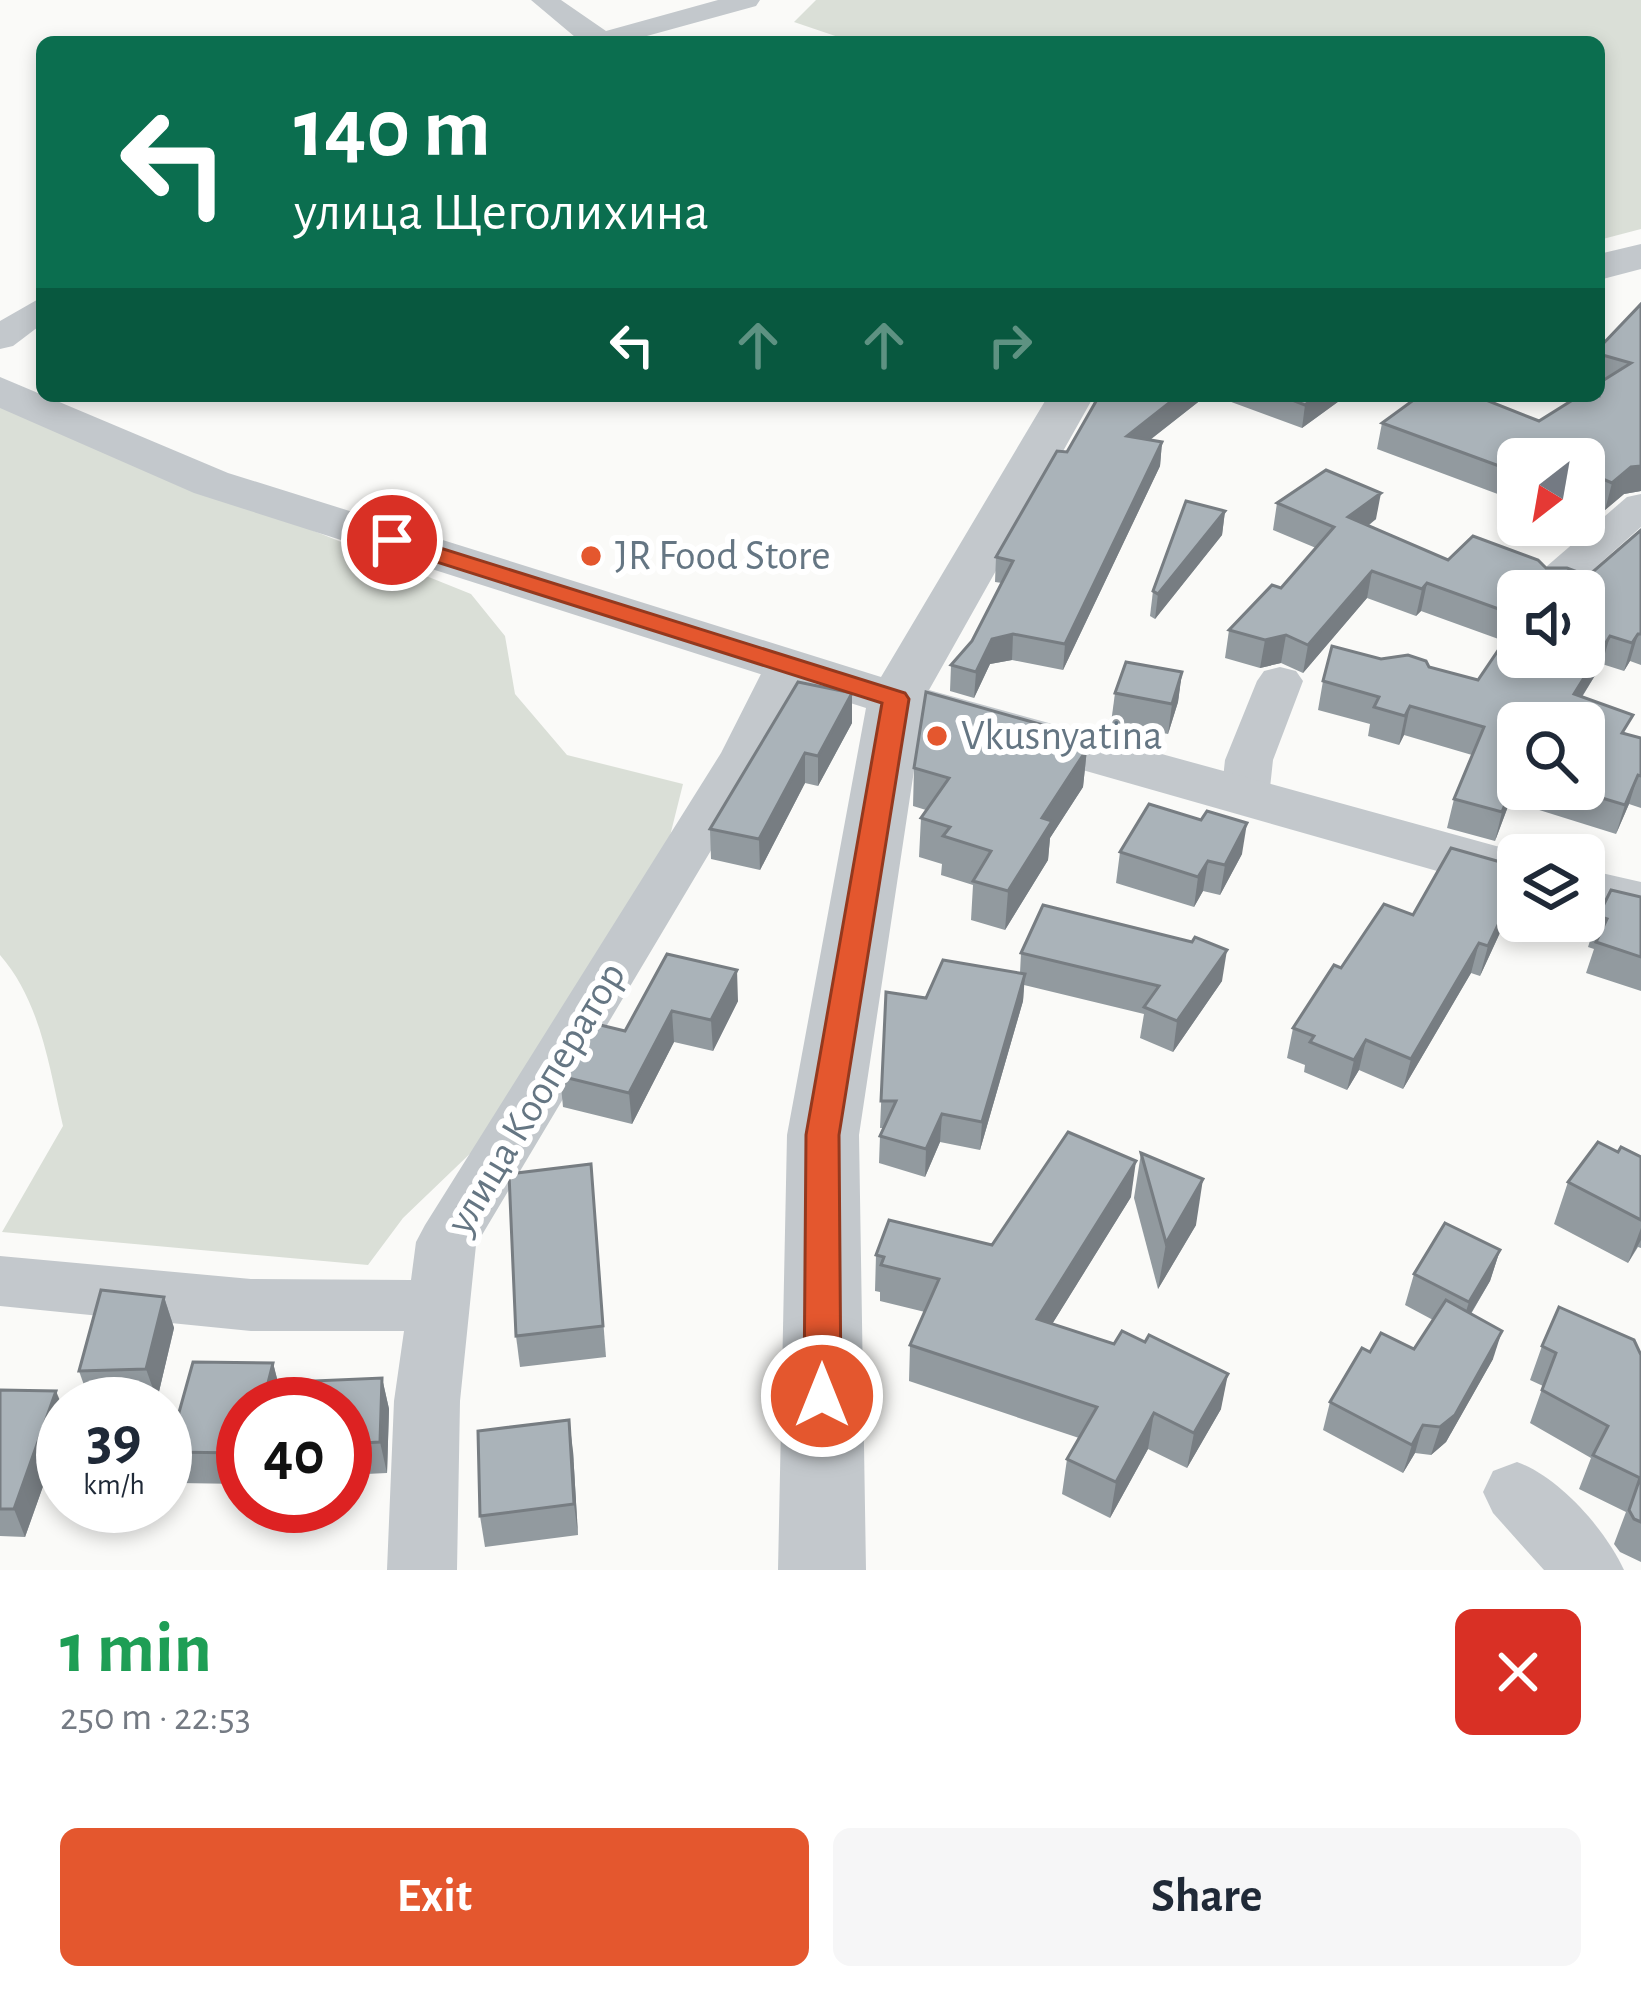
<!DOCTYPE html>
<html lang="en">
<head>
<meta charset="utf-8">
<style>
  :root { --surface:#fff; --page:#f6f6f7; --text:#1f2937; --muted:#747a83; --accent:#e4572e }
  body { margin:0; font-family:"Alegreya Sans",sans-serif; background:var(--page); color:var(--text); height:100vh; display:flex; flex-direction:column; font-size:45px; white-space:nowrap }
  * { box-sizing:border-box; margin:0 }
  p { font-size:39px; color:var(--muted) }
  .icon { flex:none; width:66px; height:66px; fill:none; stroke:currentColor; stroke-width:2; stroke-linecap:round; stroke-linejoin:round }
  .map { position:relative; height:1570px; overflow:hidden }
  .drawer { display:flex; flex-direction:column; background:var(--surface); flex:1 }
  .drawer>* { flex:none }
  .guide { position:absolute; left:36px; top:36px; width:1569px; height:366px; border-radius:18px; box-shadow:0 6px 18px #0003; background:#0b6e4f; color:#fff; overflow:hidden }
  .needle { width:78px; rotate:211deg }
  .fabs { position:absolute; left:1497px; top:438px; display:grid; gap:24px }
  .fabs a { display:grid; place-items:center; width:108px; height:108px; border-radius:18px; background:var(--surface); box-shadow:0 6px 18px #0003; font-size:60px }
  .speed { position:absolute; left:36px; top:1377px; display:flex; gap:24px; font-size:60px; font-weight:700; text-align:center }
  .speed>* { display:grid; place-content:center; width:156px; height:156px; border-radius:50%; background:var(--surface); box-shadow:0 6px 18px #0003; line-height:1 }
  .speed small { font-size:30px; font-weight:400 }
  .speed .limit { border:18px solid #d22; background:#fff; color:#111 }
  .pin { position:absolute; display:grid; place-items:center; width:102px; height:102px; color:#fff; margin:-51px; border:6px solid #fff; border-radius:50%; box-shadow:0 3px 12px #0007 }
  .me { position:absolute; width:132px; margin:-66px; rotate:0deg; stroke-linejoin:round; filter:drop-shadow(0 0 9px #0008) }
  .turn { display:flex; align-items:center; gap:42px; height:252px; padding:0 60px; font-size:54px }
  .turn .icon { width:156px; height:156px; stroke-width:2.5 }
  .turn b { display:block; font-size:84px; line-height:102px }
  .lanes { display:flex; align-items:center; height:114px; padding:0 60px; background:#0003; justify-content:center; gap:60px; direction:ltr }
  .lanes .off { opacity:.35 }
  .round { display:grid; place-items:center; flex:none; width:126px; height:126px; border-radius:18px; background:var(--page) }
  .headline { display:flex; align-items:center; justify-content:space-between; height:204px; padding:0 60px }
  h1 { font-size:72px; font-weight:700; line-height:90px; color:#1e9e55 }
  .primary-button { display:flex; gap:24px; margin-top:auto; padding:24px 60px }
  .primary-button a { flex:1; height:138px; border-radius:18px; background:var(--accent); color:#fff; font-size:48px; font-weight:700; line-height:138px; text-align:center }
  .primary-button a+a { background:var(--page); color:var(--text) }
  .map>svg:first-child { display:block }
  .green { fill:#dadfd7 }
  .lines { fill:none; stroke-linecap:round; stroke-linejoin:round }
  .minor { fill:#c3c8cc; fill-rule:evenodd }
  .tertiary { fill:#c3c8cc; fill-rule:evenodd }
  .wall { fill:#929a9f; fill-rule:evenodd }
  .shaded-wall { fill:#777d82 }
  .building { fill:#aab3b9; stroke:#777d82; stroke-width:3 }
  .route { fill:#e4572e; stroke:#94391e; stroke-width:3 }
  .poi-dot { fill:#e4572e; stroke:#fff; stroke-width:4.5 }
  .labels { text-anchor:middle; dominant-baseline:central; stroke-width:12; stroke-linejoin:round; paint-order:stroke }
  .poi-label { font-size:42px; fill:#657683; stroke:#fff; text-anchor:start }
  .street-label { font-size:42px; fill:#657683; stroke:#fff }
</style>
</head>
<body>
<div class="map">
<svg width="1641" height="1570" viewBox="0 0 1641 1570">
  <rect width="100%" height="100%" fill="#fafaf8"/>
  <g class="green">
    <path d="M816 0H1641V229L1599 240V42H853L794 22Z"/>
    <path d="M0 405 471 594 505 636 515 694 567 755 683 784 669 840 478 1146 403 1218 368 1265 2 1232 63 1126C49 1067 41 1002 0 955Z"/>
  </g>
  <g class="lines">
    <g class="minor">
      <path d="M531 0H561L606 31 718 0H760L756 6 625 42H581Z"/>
      <path d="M42 297V324L13 346 0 349V321Z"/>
      <path d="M1641 494V527L1569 591H1539L1533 582 1539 573 1627 497Z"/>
      <path d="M786 655 802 659 808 668 769 753 476 1245 460 1401 457 1570H387L394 1401 404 1331H251L0 1306V1256L251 1279 411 1280 416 1242 425 1225 721 753 764 668 770 659Z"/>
      <path d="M1280 667 1296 671 1303 681 1273 760 1269 797 1262 808 1245 812 1228 808 1221 797 1225 760 1257 681 1264 671Z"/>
      <path d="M1517 1462C1559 1477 1605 1529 1624 1570H1544L1493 1513 1483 1492 1493 1471Z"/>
    </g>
    <g class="tertiary">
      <path d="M1641 244V269L1599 280V254Z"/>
      <path d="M0 377 228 473 881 677 1048 396H1094L929 690 1529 855H1518V894L921 724 859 1135 866 1570H778L787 1135 866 708 194 493 0 408Z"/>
      <path d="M1584 869 1641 882V926L1584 911Z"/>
    </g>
  </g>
  <g class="wall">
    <path d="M1641 304V491L1624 494 1605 510 1584 501V459H1518V485L1503 496 1377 449 1382 423 1539 421 1601 382H1599V348Z"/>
    <path d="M1095 396H1346L1302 428 1215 396 1202 399 1150 440 1162 442 1160 466 1063 670 1012 660 990 664 974 698 950 691 951 665 972 641 1002 583 995 582 996 557 1067 452 1095 404Z"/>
    <path d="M1277 503 1376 519 1368 526 1448 560 1546 568 1588 576 1641 530V665L1630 661 1624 671 1602 664 1582 697 1627 734 1641 738V808L1629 804 1616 834 1510 801 1495 841 1447 828 1454 799 1472 755 1404 735 1399 745 1368 736 1370 724 1318 710 1323 681 1381 659 1429 667 1478 680 1504 641 1421 611 1416 616 1367 598 1303 673 1281 663 1260 668 1225 658 1229 630 1281 588 1316 548 1273 530ZM1518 591 1584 657H1518ZM1518 723 1584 789H1518Z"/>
    <path d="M1225 511 1222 535 1155 619 1150 616 1153 591Z"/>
    <path d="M1182 672 1178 702 1168 734 1111 723 1115 693Z"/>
    <path d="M852 693V723L818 786 805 783 760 870 711 859 710 829Z"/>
    <path d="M1081 747 1087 749 1083 787 1050 838 1048 860 1005 930 971 920 973 885 941 875 942 864 919 857 921 818 926 810 913 806 914 768Z"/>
    <path d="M1120 852 1242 854 1220 895 1203 891 1194 907 1116 883Z"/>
    <path d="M1641 897V991L1586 973 1594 949 1588 947 1598 916Z"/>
    <path d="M1516 898 1480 976 1471 973 1403 1089 1359 1070 1347 1090 1304 1072 1305 1065 1287 1058 1293 1028 1341 968 1413 915Z"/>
    <path d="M1021 953 1222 981 1173 1052 1140 1038 1144 1014 1024 985 1023 1001 980 1150 940 1142 925 1177 879 1163 880 1136 883 1128H880L886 992 926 998 1020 973Z"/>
    <path d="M667 954 738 1001 713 1051 674 1042 632 1124 563 1107 560 1076 625 1031Z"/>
    <path d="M1618 1152 1641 1157V1248L1638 1247 1628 1263 1554 1224 1568 1182Z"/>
    <path d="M1141 1153 1196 1225 1158 1289 1134 1198Z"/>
    <path d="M591 1164 606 1357 520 1367 516 1336Z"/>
    <path d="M1131 1197 1052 1324 1221 1409 1187 1468 1148 1449 1110 1518 1062 1494 1067 1459 1079 1438 909 1381 910 1345 925 1312 880 1301V1292L875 1291 876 1255 992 1245Z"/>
    <path d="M1500 1250 1490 1281 1471 1314 1493 1359 1446 1442 1431 1455 1415 1453 1403 1473 1323 1430 1330 1402 1370 1352 1414 1349 1433 1320 1405 1305 1414 1274Z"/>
    <path d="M164 1297 174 1328 157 1400 90 1402 79 1371Z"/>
    <path d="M1542 1346 1641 1355V1562L1620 1552 1614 1544 1626 1512 1579 1489 1591 1458 1530 1423 1543 1386 1530 1380Z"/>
    <path d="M193 1362 273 1363 278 1383 382 1378 389 1409 387 1473 345 1475V1404H243V1484L178 1483 168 1452Z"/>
    <path d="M0 1390 63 1408V1430L25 1537 0 1536Z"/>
    <path d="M573 1451 578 1535 485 1547 480 1516Z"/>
  </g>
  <g class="shaded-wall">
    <path d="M1178 396H1215L1202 399 1124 460 1127 436Z"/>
    <path d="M1317 396H1346L1302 428 1305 405Z"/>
    <path d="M1162 442 1160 466 1063 670 1065 644Z"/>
    <path d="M1518 464V485L1503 496 1510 470Z"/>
    <path d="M1641 466V491L1624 494 1605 510 1612 483 1631 467Z"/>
    <path d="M1381 493 1376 519 1343 544 1348 517Z"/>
    <path d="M1225 511 1222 535 1155 619 1158 594Z"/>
    <path d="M1372 571 1367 598 1303 673 1308 645Z"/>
    <path d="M1427 583 1421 611 1416 616 1422 589Z"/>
    <path d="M1013 634 1012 660 990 664 974 698 976 672 992 639Z"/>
    <path d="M1638 634 1630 661 1624 671 1632 643Z"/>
    <path d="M1286 635 1281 663 1260 668 1265 640Z"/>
    <path d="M1610 636 1602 664 1566 722 1574 694Z"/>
    <path d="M1182 672 1178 702 1168 734 1172 704Z"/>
    <path d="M852 693V723L818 786V756Z"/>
    <path d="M1410 706 1404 735 1399 745 1405 716Z"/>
    <path d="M1082 736 1079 760 1087 749 1083 787 1050 838 1048 860 1005 930 1008 891 1075 746Z"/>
    <path d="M805 753V783L760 870 759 839Z"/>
    <path d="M1518 772 1510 801 1495 841 1502 812Z"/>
    <path d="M1638 775 1629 804 1616 834 1625 805Z"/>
    <path d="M1247 823 1242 854 1220 895 1225 865Z"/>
    <path d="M1208 861 1203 891 1194 907 1198 877Z"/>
    <path d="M1518 883 1516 898 1480 976 1488 946Z"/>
    <path d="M1479 943 1471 973 1403 1089 1411 1059Z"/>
    <path d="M1227 950 1222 981 1173 1052 1177 1021Z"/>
    <path d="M737 970 738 1001 713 1051 711 1020Z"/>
    <path d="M1025 974 1023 1001 980 1150 982 1122Z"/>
    <path d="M672 1011 674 1042 632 1124 629 1093Z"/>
    <path d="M1366 1040 1359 1070 1347 1090 1354 1060Z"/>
    <path d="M942 1114 940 1142 925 1177 926 1149Z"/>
    <path d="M1136 1161 1131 1197 1033 1355 1037 1319Z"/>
    <path d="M1203 1179 1196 1225 1158 1289 1166 1243Z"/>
    <path d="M1641 1228V1240L1628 1263Z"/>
    <path d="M1500 1250 1490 1281 1459 1333 1469 1302Z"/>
    <path d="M164 1297 174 1328 157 1400 146 1369Z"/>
    <path d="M1502 1331 1493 1359 1446 1442 1431 1455 1440 1427Z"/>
    <path d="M273 1363 281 1394 268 1383Z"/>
    <path d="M1228 1374 1221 1409 1187 1468 1194 1433Z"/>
    <path d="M382 1378 389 1409 387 1473 380 1442Z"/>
    <path d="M56 1391 63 1408V1430L25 1537 14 1509Z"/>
    <path d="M1154 1413 1148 1449 1110 1518 1116 1482Z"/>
    <path d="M569 1420 573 1451 578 1535 574 1504Z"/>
    <path d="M1423 1425 1415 1453 1403 1473 1412 1445Z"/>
  </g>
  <g class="building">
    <path d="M1641 304V466L1631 467 1612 483 1584 471V459H1555L1536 451 1524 459H1518V464L1510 470 1382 423 1419 396H1436L1444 399 1448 396H1476L1539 421 1579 396H1599V383L1631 363 1599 354V348Z"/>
    <path d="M1099 396H1178L1127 436 1162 442 1065 644 1013 634 992 639 976 672 951 665 972 641 1013 561 996 557 1057 451 1067 452Z"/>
    <path d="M1282 396H1317L1305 405Z"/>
    <path d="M1326 470 1381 493 1348 517 1448 560 1473 536 1538 560 1546 568H1567L1588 576 1641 530V634H1638L1632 643 1610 636 1574 694 1633 715 1622 733 1641 738V776L1638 775 1625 805 1572 789H1584V723H1518V772L1502 812 1454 799 1484 727 1410 706 1405 716 1374 707 1379 697 1323 681 1332 646 1381 659 1408 655 1426 661 1429 667 1478 680 1518 621V657H1584V591H1518V616L1427 583 1422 589 1372 571 1308 645 1286 635 1265 640 1229 630 1272 585 1281 588 1334 527 1277 503Z"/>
    <path d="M1186 501 1225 511 1158 594 1153 591Z"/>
    <path d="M1126 662 1182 672 1172 704 1115 693Z"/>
    <path d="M798 682 852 693 818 756 805 753 759 839 710 829Z"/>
    <path d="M926 692 1082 736 1075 746 1087 749 1042 818 1052 821 1008 891 973 881 991 851 943 836 950 827 921 818 949 778 914 768Z"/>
    <path d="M1149 804 1201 820 1207 811 1247 823 1225 865 1208 861 1198 877 1120 852Z"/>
    <path d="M1451 848 1518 867V883L1488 946 1479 943 1411 1059 1366 1040 1354 1060 1310 1042 1314 1036 1293 1028 1334 965 1341 968 1384 904 1413 915Z"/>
    <path d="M1611 890 1641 897V957L1596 942 1607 919 1598 916Z"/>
    <path d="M1043 905 1192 942 1195 937 1227 950 1177 1021 1144 1007 1159 986 1021 953Z"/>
    <path d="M667 954 737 970 711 1020 672 1011 629 1093 560 1076 592 1023 625 1031Z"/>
    <path d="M943 960 1025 974 982 1122 942 1114 926 1149 880 1136 896 1101H881L886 992 926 998Z"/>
    <path d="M1068 1132 1136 1161 1037 1319 1114 1344 1122 1331 1145 1342 1149 1335 1228 1374 1194 1433 1154 1413 1116 1482 1067 1459 1097 1407 910 1345 939 1279 881 1265 884 1257 876 1255 889 1220 992 1245Z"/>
    <path d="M1598 1142 1618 1152 1621 1147 1641 1157V1220L1568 1182Z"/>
    <path d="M1141 1153 1203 1179 1166 1243Z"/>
    <path d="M591 1164 603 1326 516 1336 509 1174Z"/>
    <path d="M1445 1223 1500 1250 1469 1302 1414 1274Z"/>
    <path d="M101 1290 164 1297 146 1369 79 1371Z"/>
    <path d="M1446 1300 1502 1331 1455 1415 1440 1427 1423 1425 1412 1445 1330 1402 1362 1348 1370 1352 1381 1333 1414 1349Z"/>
    <path d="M1559 1307 1634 1340 1641 1355V1522L1634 1519 1629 1510 1640 1478 1593 1455 1608 1426 1542 1390 1556 1353 1542 1346Z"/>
    <path d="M193 1362 273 1363 268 1383 382 1378 380 1442 345 1444V1404H243V1453L168 1452Z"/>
    <path d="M0 1390 56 1391 14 1509H0Z"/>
    <path d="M569 1420 574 1504 480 1516 478 1431Z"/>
  </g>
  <path class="route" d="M392 533 905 693 909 699 839 1135 841 1396 835 1407 822 1412 809 1407 804 1396 806 1135 882 703 383 545 380 540Z"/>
  <g class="poi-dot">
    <circle cx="591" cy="556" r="12"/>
    <circle cx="937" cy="736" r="12"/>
  </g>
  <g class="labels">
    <g class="poi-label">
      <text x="615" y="556">JR Food Store</text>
      <text x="961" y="736">Vkusnyatina</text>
    </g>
    <g class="street-label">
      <text transform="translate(536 1098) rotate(-59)">улица Кооператор</text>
    </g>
  </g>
</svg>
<div class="fabs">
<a><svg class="needle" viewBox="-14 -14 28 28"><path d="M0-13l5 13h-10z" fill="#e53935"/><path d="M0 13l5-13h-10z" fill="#747a83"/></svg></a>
<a><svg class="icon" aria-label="sound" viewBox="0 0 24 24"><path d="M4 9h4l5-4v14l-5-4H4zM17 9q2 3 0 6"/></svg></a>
<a><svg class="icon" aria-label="search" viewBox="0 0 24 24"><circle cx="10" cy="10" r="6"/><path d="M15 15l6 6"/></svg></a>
<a><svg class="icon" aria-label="layers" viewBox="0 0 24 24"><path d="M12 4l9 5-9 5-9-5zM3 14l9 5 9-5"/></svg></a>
</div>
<div class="speed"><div>39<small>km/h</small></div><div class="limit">40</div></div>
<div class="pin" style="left:392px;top:540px;background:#d93025"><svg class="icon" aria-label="arrive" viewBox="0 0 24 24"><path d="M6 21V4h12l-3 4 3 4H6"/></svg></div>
<svg class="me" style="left:822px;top:1396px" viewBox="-20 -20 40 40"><circle r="17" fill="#e4572e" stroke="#fff" stroke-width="3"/><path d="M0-11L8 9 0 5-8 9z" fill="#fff"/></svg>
<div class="guide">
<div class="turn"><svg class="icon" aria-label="left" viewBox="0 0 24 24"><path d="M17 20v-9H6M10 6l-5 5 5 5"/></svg><div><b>140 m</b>улица Щеголихина</div></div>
<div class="lanes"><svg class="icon" aria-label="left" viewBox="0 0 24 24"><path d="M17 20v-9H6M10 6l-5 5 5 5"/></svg><svg class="icon off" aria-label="ahead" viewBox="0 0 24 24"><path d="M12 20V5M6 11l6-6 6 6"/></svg><svg class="icon off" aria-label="ahead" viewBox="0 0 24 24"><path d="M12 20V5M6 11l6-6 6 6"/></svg><svg class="icon off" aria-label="right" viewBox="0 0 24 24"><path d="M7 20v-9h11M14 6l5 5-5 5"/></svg></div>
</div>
</div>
<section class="drawer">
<div class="headline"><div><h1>1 min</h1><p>250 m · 22:53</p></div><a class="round" style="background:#d93025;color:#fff"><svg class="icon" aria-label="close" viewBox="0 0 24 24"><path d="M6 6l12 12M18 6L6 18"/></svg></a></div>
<div class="primary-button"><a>Exit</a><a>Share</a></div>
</section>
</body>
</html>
